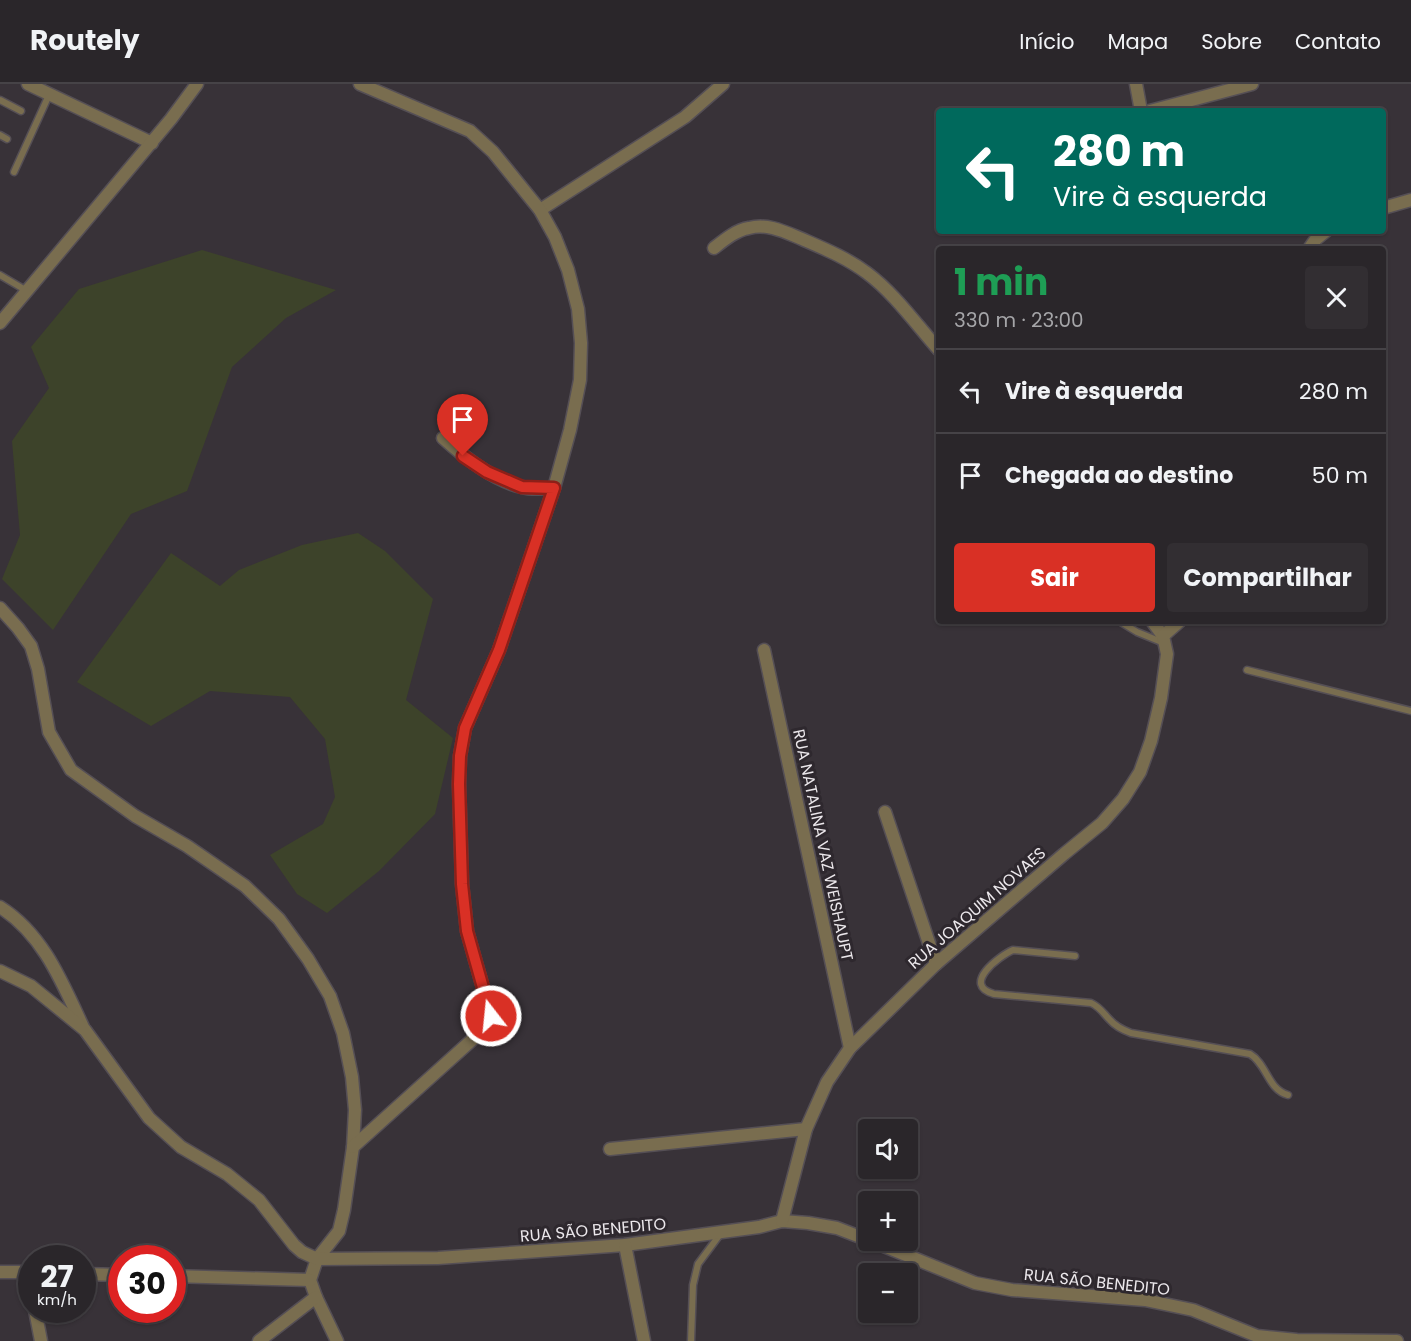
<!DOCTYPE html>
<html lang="pt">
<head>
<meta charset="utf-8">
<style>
  :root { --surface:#2a262a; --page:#322e32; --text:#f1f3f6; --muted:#a5a5a8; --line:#464347; --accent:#d93025 }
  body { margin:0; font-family:Poppins,sans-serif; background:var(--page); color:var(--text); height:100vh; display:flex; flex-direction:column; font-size:22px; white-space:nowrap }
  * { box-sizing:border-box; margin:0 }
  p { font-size:20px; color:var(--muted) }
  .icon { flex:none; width:33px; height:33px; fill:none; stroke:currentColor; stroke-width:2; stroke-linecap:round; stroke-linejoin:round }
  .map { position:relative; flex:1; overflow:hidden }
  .panel { position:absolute; left:936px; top:162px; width:450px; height:378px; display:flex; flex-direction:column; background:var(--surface); border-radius:6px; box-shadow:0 2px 4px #0004,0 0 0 2px var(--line) }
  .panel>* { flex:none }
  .hud { position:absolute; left:936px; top:24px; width:450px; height:126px; border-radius:6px; box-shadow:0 2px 4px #0004,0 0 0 2px var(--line); background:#00695c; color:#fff; overflow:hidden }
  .tools { position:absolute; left:858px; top:1035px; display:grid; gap:12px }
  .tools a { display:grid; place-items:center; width:60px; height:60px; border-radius:6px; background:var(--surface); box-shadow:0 2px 4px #0004,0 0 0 2px var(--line); font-size:30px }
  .speed { position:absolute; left:18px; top:1161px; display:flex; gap:12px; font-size:30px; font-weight:700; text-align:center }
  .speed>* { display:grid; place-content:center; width:78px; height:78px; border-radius:50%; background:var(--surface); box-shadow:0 2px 4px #0004,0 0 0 2px var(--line); line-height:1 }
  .speed small { font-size:15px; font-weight:400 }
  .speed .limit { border:9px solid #d22; background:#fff; color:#111 }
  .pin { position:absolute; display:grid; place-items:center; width:51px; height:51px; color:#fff; margin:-62px -26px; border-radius:50% 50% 50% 0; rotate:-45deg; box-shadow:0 0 6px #0007 }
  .pin .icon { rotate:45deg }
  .me { position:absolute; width:66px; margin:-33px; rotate:344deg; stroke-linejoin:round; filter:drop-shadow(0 0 4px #0008) }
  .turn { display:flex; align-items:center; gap:21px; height:126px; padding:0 18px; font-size:27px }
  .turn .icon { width:78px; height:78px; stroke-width:2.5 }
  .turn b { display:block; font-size:42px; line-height:51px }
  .round { display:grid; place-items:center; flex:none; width:63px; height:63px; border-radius:6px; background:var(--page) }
  .summary { display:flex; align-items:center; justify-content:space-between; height:102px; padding:0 18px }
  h1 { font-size:36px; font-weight:700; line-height:45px; color:#1e9e55 }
  .action { display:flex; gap:12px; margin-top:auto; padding:12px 18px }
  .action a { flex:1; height:69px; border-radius:6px; background:var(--accent); color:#fff; font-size:24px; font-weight:700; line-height:69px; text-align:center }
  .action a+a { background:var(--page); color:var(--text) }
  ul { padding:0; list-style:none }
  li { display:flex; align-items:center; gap:18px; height:84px; padding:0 18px; border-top:2px solid var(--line) }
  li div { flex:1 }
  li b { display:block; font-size:22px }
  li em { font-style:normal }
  header { display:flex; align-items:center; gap:36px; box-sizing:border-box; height:84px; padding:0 30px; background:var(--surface); border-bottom:2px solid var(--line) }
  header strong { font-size:28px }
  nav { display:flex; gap:33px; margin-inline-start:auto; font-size:21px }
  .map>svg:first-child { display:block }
  .green { fill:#3d432a }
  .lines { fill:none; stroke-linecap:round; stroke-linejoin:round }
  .service-casing { stroke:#554f55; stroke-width:9 }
  .minor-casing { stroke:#554f55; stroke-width:15 }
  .service { stroke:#796d4f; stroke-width:6 }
  .minor { stroke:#796d4f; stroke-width:12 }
  .route-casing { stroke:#8d1f18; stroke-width:15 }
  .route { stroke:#d93025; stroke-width:10 }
  .labels { text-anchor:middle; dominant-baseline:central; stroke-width:6; stroke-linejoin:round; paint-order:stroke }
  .street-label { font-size:16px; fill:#ece8ec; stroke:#2e282e }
</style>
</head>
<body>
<header>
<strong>Routely</strong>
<nav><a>Início</a><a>Mapa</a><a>Sobre</a><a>Contato</a></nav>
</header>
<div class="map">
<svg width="1411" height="1257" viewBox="0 0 1411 1257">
  <rect width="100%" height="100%" fill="#383238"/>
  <g class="green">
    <path d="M202 166 336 206 286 234 232 283 187 407 131 430 53 546 2 495 20 451 12 357 49 304 31 263 79 205Z"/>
    <path d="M358 449 385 467 433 515 406 616 453 654 435 730 379 787 327 829 297 810 270 771 323 740 335 713 325 655 290 613 210 607 151 642 77 598 171 469 220 502 239 486 302 461Z"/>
  </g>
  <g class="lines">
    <defs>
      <g id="service">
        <path d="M0 16 21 27"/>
        <path d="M0 51 7 55"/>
        <path d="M14 88 49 11"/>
        <path d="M0 191 27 207"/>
        <path d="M1119 537 1137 548 1164 559"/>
        <path d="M1247 586 1411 627"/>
        <path d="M1075 872 1013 866C999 872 961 901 994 910L1091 919C1100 923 1103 929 1110 936 1116 943 1123 946 1131 949L1250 970C1267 980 1268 1006 1288 1011"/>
        <path d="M691 1257 693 1201 698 1180 721 1149"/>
      </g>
      <g id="minor">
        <path d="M28 0 152 59"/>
        <path d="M1136 0 1141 27"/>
        <path d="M1150 27 1252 0"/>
        <path d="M1383 124 1411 116"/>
        <path d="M540 126 685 33 723 0"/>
        <path d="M714 164C724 156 736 146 749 144 768 139 785 148 802 155 825 165 847 174 867 189 894 209 916 240 939 266"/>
        <path d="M1309 165 1316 155 1326 147"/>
        <path d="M0 239 171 35 197 0"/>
        <path d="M443 354C464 373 494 397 522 403 532 406 544 404 554 404"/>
        <path d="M0 524 18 544 31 562 38 585 49 648 71 686 135 732 187 762 245 802 279 835 308 875 330 912 343 949 352 993 355 1026 353 1063 344 1126 339 1147 317 1175 310 1196 316 1213 337 1257"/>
        <path d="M1152 537 1163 552"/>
        <path d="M764 566 850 964"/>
        <path d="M885 728 936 880"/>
        <path d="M0 823C43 850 62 898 83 943"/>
        <path d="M0 887 31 902 85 946 149 1034 181 1063 227 1090 259 1116 294 1161 302 1168 317 1175 438 1174 625 1161 759 1143 782 1137 808 1139 837 1144 868 1156"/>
        <path d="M353 1063 483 946 491 932 467 847 462 800 459 700 460 672 465 644 499 566 554 404 570 346 580 296 581 259 578 225 568 186 555 153 540 126 493 68 470 47 360 0"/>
        <path d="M610 1065 806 1045"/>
        <path d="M782 1137 806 1045 827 998 850 964 936 880 1064 770 1102 739 1123 715 1140 688 1151 657 1161 614 1167 570 1163 552 1180 537"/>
        <path d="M869 1156 975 1199 1012 1206 1145 1216 1193 1226 1257 1252 1297 1256 1397 1257"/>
        <path d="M625 1161 644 1257"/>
        <path d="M0 1188H32"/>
        <path d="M28 1188 32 1206"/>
        <path d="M82 1190 122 1191"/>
        <path d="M172 1192 310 1196"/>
        <path d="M35 1226 41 1257"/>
        <path d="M259 1257 316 1213"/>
      </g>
    </defs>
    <use href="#service" class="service-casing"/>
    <use href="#minor" class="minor-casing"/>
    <use href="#service" class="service"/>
    <use href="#minor" class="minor"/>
  </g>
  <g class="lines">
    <defs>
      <path id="route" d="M463 372 487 388 522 403 554 404 499 566 465 644 460 672 459 700 462 800 467 847 491 932"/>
    </defs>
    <use href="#route" class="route-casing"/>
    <use href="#route" class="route"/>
  </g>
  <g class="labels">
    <g class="street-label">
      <text transform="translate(823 761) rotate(78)">RUA NATALINA VAZ WEISHAUPT</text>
      <text transform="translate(977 824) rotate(-41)">RUA JOAQUIM NOVAES</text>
      <text transform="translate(593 1146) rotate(-5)">RUA SÃO BENEDITO</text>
      <text transform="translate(1097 1198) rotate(6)">RUA SÃO BENEDITO</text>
    </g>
  </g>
</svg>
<div class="tools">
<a><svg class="icon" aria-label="sound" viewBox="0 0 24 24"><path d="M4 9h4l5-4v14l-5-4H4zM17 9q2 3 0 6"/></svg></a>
<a>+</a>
<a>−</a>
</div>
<div class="speed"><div>27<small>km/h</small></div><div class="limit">30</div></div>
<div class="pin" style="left:463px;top:372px;background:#d93025"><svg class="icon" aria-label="arrive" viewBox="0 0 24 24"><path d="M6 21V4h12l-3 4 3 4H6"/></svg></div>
<svg class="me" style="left:491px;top:932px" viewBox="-20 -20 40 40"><circle r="17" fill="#d93025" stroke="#fff" stroke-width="3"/><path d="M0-11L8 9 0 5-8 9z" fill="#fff"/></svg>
<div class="hud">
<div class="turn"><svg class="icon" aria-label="left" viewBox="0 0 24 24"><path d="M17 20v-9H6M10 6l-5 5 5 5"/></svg><div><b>280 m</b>Vire à esquerda</div></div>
</div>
<section class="panel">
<div class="summary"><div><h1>1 min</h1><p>330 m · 23:00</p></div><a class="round"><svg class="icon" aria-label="close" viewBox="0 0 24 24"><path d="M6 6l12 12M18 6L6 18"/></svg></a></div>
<ul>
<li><svg class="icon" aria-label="left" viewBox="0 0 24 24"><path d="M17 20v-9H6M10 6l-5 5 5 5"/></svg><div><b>Vire à esquerda</b></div><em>280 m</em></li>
<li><svg class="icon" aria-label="arrive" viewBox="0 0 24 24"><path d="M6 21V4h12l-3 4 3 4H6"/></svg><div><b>Chegada ao destino</b></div><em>50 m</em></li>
</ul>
<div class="action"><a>Sair</a><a>Compartilhar</a></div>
</section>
</div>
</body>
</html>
